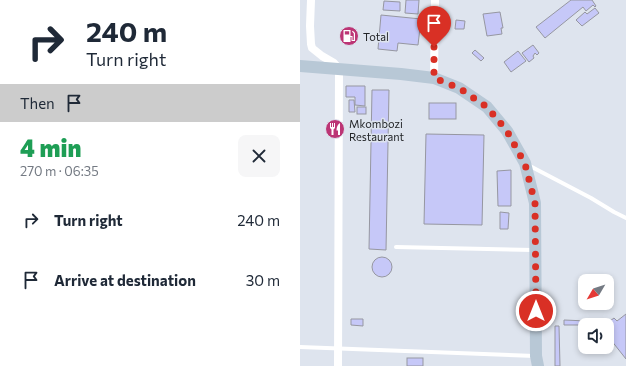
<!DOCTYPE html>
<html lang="en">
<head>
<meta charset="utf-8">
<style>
  :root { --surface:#fff; --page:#f6f6f7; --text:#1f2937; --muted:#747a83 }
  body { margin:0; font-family:Commissioner,sans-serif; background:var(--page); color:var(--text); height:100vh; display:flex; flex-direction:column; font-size:15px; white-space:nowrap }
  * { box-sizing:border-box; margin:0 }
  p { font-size:13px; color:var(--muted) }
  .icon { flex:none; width:22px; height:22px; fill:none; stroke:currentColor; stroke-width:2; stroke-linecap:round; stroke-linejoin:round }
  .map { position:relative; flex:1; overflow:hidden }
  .panel { display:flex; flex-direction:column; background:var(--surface); width:300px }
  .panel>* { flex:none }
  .banner { background:#fff; color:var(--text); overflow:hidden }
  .needle { width:26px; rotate:231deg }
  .tools { position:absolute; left:278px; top:274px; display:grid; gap:8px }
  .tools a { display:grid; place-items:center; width:36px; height:36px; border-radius:8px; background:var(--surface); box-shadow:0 2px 6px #0003; font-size:20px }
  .pin { position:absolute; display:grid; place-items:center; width:34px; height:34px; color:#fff; margin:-41px -17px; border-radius:50% 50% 50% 0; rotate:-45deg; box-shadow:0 0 4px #0007 }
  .pin .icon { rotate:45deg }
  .me { position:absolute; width:44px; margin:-22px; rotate:0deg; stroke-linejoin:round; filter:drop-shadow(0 0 3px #0008) }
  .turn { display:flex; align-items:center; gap:14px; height:84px; padding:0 20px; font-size:18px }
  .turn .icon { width:52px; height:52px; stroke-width:2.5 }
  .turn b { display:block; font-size:28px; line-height:34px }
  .then { display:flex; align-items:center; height:38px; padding:0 20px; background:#0003; gap:8px; font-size:15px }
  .round { display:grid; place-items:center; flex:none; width:42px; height:42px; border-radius:8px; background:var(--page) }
  .overview { display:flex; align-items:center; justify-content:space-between; height:68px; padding:0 20px }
  h1 { font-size:24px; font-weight:800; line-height:30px; color:#1e9e55 }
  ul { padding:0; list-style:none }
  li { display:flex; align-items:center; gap:12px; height:60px; padding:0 20px }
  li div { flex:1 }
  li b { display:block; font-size:15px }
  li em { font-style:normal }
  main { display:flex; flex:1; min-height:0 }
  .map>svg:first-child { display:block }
  .building { fill:#c6c8f8; stroke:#9697a1 }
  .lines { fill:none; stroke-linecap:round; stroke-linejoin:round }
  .lane { stroke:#fff; stroke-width:4 }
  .street { stroke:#fff; stroke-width:8 }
  .secondary { stroke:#b8c8d6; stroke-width:12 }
  .route { stroke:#d93025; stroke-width:7; stroke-dasharray:0 12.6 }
  .labels { text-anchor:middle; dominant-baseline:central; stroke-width:3; stroke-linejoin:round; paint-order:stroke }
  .poi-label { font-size:11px; fill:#222427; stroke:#dee4ee; text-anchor:start }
</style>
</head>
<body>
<main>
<section class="panel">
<div class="banner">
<div class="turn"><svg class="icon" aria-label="right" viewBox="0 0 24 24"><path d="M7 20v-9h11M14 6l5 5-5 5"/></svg><div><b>240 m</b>Turn right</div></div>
<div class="then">Then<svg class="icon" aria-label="arrive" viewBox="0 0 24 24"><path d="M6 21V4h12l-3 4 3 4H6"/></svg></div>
</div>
<div class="overview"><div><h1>4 min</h1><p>270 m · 06:35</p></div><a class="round"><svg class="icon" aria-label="close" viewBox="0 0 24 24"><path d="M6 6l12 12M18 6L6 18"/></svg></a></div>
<ul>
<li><svg class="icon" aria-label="right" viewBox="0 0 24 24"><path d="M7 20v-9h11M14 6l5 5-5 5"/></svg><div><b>Turn right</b></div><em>240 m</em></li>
<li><svg class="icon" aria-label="arrive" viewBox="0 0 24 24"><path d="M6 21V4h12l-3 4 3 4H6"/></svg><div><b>Arrive at destination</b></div><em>30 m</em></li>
</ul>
</section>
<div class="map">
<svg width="326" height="366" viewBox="0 0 326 366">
  <rect width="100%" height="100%" fill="#dee4ee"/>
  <g class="building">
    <path d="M106 0H119L118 14 105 13Z"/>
    <path d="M271 0H292L296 6 295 7 293 5 286 11 283 7 245 38 236 27Z"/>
    <path d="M84 1 100 2V11L83 10Z"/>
    <path d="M295 8 299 13 282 26 276 20 285 12 287 14Z"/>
    <path d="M200 12 203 28H201L202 34 187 36 183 14Z"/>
    <path d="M81 15 121 19 118 45 98 43 97 51 78 49Z"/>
    <path d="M156 20 165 21 164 29H155Z"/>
    <path d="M233 45 239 53 237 55 235 53 233 56 234 58 229 62 222 53Z"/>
    <path d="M175 50 184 58 181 61 172 53Z"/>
    <path d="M218 51 226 61 211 72 204 62Z"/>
    <path d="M46 86H65V106L55 105V97H46Z"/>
    <path d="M72 90H89L86 250 69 249Z"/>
    <path d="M49 100H54L55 112H49Z"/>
    <rect x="129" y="103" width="27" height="16"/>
    <rect x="57" y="107" width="9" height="7"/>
    <path d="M126 134 184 135 182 225 124 224Z"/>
    <path d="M211 170V206H198L197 171Z"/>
    <path d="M200 212 209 213 208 229H200Z"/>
    <circle cx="82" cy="267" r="10"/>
    <path d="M326 314V359L307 335V325H298L304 320 306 322 308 319 310 321 314 318 317 321Z"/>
    <path d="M51 319H63V326L51 325Z"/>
    <path d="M264 320 287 321V325H264Z"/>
    <path d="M255 326H259L260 366H255Z"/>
    <rect x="107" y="358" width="16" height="8"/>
  </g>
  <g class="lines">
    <g class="lane">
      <path d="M228 165 291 198 314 212 326 218"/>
      <path d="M96 247 233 250"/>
      <path d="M0 347 235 356"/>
    </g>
    <g class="street">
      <path d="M11 0 10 26 11 44 12 48 22 56 34 63 39 69 38 366"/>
      <path d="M134 78 135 0"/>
    </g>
    <path class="secondary" d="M0 66 101 74 134 78 159 88 187 107 207 131 225 163 235 203 236 356 238 366"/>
  </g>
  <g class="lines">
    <path class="route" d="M134 47V78L159 88 187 107 207 131 225 164 235 203 236 311"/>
  </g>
  <defs>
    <symbol id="fuel-disc" viewBox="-11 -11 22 22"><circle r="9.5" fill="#bc3575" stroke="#dee4ee"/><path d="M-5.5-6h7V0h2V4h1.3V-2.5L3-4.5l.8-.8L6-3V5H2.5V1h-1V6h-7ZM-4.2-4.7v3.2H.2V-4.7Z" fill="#fff"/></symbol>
    <symbol id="restaurant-disc" viewBox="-11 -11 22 22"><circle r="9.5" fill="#bc3575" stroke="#dee4ee"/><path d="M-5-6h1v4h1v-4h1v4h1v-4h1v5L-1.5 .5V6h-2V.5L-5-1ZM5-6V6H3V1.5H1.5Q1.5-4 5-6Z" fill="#fff"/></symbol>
  </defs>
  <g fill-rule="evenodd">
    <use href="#fuel-disc" x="38" y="25" width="22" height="22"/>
    <use href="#restaurant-disc" x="24" y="118" width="22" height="22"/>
  </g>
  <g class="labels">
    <g class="poi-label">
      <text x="63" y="36">Total</text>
      <text x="49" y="123">Mkombozi<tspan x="49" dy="13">Restaurant</tspan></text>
    </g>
  </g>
</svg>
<div class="tools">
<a><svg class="needle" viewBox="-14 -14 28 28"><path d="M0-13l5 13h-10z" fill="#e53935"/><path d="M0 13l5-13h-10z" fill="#747a83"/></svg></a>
<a><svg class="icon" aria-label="sound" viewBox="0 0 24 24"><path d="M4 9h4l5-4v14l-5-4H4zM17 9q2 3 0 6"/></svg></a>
</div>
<div class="pin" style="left:134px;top:47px;background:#d93025"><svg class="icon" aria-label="arrive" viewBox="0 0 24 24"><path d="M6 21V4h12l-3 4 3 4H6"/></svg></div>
<svg class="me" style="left:236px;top:311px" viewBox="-20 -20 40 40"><circle r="17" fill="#d93025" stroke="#fff" stroke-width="3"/><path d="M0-11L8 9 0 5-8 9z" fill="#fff"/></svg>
</div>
</main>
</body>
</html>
